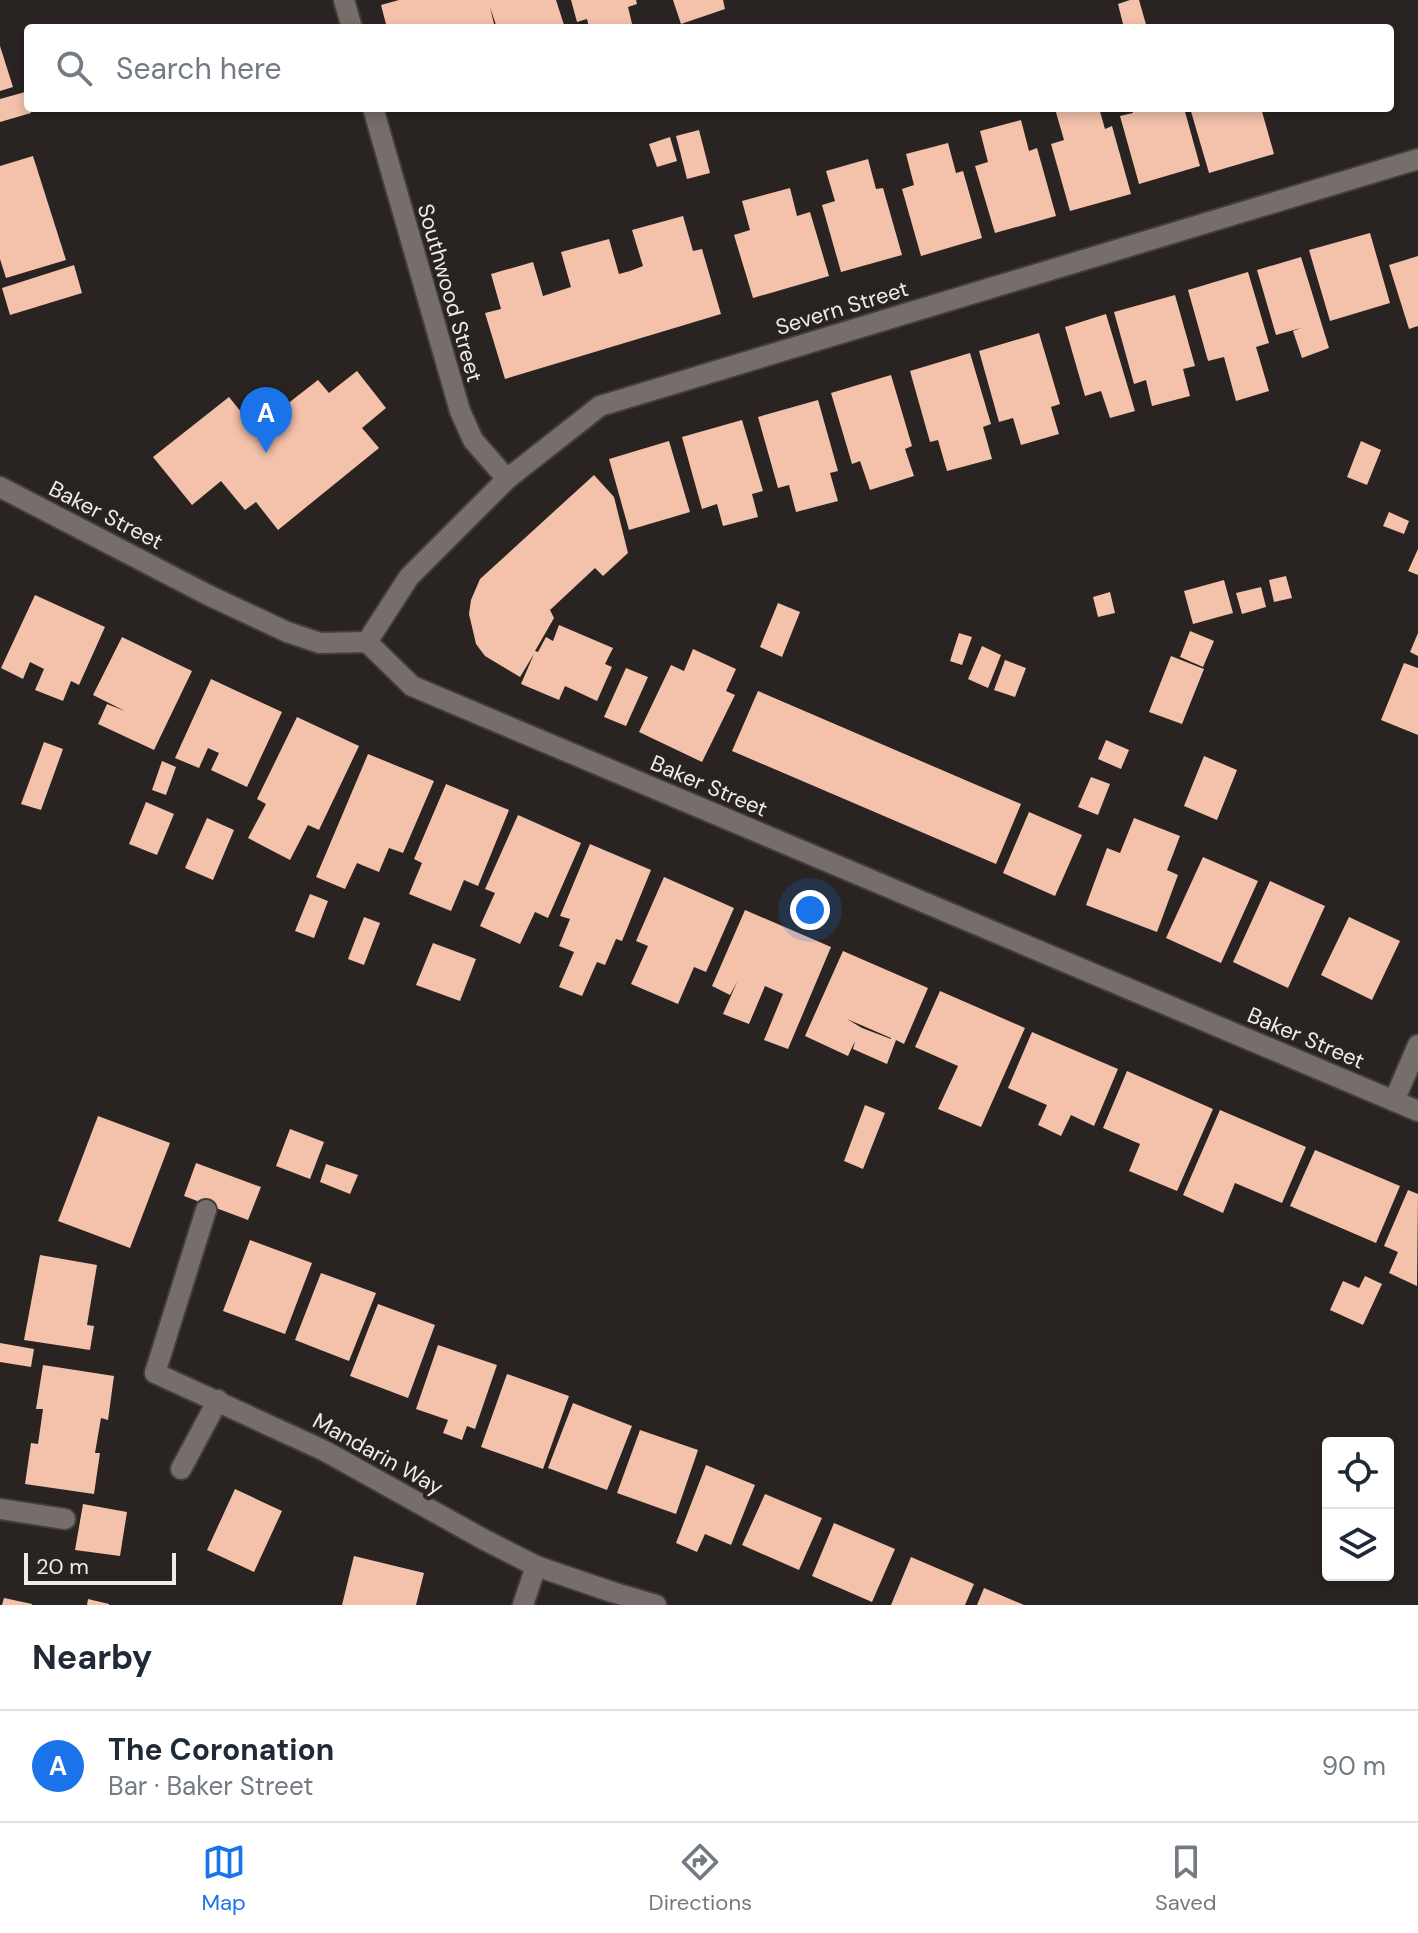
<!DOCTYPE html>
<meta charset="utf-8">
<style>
body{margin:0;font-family:"DM Sans",sans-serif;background:#f6f6f7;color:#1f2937}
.controls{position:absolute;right:24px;bottom:24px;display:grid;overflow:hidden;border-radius:8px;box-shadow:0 4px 12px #0003}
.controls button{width:72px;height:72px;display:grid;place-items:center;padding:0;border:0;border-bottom:2px solid #e0e1e3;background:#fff;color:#1f2937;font:40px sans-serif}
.scale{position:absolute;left:24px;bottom:20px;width:152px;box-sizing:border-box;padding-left:8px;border:4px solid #f0eceb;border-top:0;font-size:22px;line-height:28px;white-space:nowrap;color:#f0eceb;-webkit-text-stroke:6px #292421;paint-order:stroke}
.you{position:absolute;left:810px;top:910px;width:28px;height:28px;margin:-20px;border:6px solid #fff;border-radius:50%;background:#1a73e8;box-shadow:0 0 0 12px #1a73e833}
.badge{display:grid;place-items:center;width:52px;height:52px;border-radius:50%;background:#1a73e8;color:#fff;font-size:26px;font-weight:700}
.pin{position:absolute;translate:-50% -66px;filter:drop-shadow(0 2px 4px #0008)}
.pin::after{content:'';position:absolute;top:42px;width:28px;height:24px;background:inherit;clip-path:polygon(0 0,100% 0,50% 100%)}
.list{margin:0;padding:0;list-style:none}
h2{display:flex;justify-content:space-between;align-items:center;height:104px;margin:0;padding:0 32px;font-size:34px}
h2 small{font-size:26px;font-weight:400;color:#747a83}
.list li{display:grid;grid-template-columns:52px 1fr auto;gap:24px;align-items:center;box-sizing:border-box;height:112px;padding:0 32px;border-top:2px solid #e0e1e3}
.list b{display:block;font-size:30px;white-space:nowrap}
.list p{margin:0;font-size:26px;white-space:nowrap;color:#747a83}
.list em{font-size:26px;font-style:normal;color:#747a83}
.icon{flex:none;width:44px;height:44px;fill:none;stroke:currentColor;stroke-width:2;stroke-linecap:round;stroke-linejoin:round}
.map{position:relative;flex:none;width:1418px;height:1605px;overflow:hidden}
.search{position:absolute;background:#fff;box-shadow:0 4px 12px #0003;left:24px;right:24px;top:24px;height:88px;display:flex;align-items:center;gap:20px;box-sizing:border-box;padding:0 28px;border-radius:8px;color:#747a83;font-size:30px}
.sheet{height:216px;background:#fff}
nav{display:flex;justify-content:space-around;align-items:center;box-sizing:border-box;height:112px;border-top:2px solid #e0e1e3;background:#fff;font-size:22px;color:#747a83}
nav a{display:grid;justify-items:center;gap:4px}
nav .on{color:#1a73e8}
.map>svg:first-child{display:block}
.building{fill:#f4c1ab;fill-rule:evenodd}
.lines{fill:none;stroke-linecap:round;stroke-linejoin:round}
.service-casing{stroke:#433e3c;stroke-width:24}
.minor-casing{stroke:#433e3c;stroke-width:24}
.service{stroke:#756e6b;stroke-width:20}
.minor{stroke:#756e6b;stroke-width:20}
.labels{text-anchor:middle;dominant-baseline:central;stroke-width:8;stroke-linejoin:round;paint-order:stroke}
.street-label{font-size:22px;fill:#f0eceb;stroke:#292421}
</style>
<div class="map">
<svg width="1418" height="1605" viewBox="0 0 1418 1605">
<rect width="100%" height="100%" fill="#292421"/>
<g class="building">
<path d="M399,0H556L565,28H497L490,7L495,28H387L381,5Z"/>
<path d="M571,0H636L637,4L628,7L633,28H589L587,19L577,22Z"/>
<path d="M673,0H723L725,9L681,24Z"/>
<path d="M1130,0H1139L1147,28H1124L1118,4Z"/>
<path d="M0,46L13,87L0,91Z"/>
<path d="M25,92L31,113L0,122V99Z"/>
<path d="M1059,108H1099L1105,129L1112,126L1131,194L1070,211L1051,144L1064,140L1055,109Z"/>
<path d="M1132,108H1184L1200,166L1139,184L1120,116L1133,113Z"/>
<path d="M1190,108H1261L1274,154L1209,173Z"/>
<path d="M1021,120L1029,151L1037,148L1056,216L995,233L975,166L988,162L980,131Z"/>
<path d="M699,130L710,173L687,179L676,136Z"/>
<path d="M670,137L677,161L657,167L649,144Z"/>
<path d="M948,143L956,173L963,171L982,238L921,256L902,189L914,185L906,154Z"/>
<path d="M33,156L66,260L6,278L0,259V166Z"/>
<path d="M868,159L876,189L883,188L902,255L841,272L822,205L835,201L826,171Z"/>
<path d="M790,188L797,216L810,212L829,276L753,298L734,235L750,230L742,201Z"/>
<path d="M683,216L693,251L702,249L721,314L505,379L485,313L501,309L491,274L533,262L543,296L571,287L561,252L609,239L619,274L630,271L643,266L632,230Z"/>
<path d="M1370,233L1390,303L1330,321L1309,250Z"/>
<path d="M1418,256V326L1409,329L1389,265Z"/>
<path d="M1301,257L1329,348L1302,358L1293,331L1301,328L1276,335L1257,270Z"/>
<path d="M74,265L82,293L10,315L2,288Z"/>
<path d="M1248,272L1269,343L1256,347L1269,391L1236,401L1224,357L1208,361L1188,290Z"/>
<path d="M1175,295L1195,366L1183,369L1190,396L1152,406L1146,380L1134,384L1114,312Z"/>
<path d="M1106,314L1135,411L1110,418L1101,391L1085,396L1065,327Z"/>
<path d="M1039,333L1060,404L1051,407L1059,434L1021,445L1013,418L999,422L979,351Z"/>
<path d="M970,353L991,424L983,427L992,459L947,471L938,440L930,442L910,371Z"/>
<path d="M357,371L386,408L362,428L379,448L278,530L256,502L245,510L221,481L192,505L153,457L229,397L255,429L318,380L329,393Z"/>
<path d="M891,375L912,446L905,449L914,476L870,490L860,461L852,464L831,393Z"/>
<path d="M818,400L838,471L830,473L838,501L796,512L789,485L778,488L758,417Z"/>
<path d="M742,420L763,491L752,494L758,517L723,526L717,504L702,509L682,437Z"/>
<path d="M669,441L690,512L629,530L609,459Z"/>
<path d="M1361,441L1381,450L1367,485L1347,477Z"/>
<path d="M594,475L614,497L628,553L603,576L595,568L550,610L554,618L535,651L538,652L546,637L553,641L559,625L613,648L605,664L612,667L597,701L565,686L559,700L521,684L534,654L520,677L485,656L476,644L469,614L471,600L480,579Z"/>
<path d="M1389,512L1409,521L1404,534L1383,526Z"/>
<path d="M1418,549V575L1408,571Z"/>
<path d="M1286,576L1292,598L1274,602L1269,580Z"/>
<path d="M1224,580L1233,613L1193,624L1184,591Z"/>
<path d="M1261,587L1266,607L1242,614L1236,593Z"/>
<path d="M1110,592L1115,613L1098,617L1093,597Z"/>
<path d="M35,595L105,627L79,685L71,681L63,701L35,690L44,669L30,662L23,679L1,668Z"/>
<path d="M778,603L800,612L782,657L760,647Z"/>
<path d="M1190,631L1214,641L1203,667L1180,657Z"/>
<path d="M959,633L972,637L962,665L950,661Z"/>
<path d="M1418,633V656L1410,652Z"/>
<path d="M122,637L192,671L154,750L98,724L107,704L125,711L93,695Z"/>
<path d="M982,646L1001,655L988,688L968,679Z"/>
<path d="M693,649L736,669L726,691L735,695L702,762L639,732L671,665L684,671Z"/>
<path d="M1171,656L1204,669L1182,724L1149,712Z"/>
<path d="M1005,660L1026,668L1015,697L994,690Z"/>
<path d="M1404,663L1418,668V735L1381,720Z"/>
<path d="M626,668L648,677L626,726L604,717Z"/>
<path d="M211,679L282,712L247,787L211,770L219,753L208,748L199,768L175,758Z"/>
<path d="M758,691L1021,804L996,864L732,751Z"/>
<path d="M297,717L359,746L319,830L308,825L290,860L248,838L266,804L257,799Z"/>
<path d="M1106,740L1129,750L1121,769L1098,759Z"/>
<path d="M44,742L63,749L41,810L21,804Z"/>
<path d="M368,754L434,781L403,853L389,848L379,872L357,863L345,889L316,877Z"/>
<path d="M1204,756L1237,770L1217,820L1184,806Z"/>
<path d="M162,761L176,767L166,795L152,790Z"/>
<path d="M1091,777L1110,784L1098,815L1078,807Z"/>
<path d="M446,784L509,810L478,886L464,880L451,911L409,894L422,863L414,859Z"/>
<path d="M146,802L174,814L157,855L129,844Z"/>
<path d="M1029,812L1082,835L1055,896L1003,873Z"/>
<path d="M518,815L581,843L548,918L535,912L520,944L480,926L495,893L485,889Z"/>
<path d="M207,818L234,830L213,880L185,868Z"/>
<path d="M1134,818L1180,836L1167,870L1178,875L1157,932L1086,905L1107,848L1120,853Z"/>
<path d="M590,844L651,870L622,941L616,939L605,965L597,962L582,996L559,987L574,952L559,946L570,919L560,916Z"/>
<path d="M1203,857L1258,881L1221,963L1166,938Z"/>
<path d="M664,877L734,908L706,972L694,967L678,1004L631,984L648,946L636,941Z"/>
<path d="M1270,881L1325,906L1288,988L1233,962Z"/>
<path d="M310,894L328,901L314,938L295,931Z"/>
<path d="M745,910L831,947L788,1049L764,1040L783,994L765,986L749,1024L723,1014L737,982L730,995L712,986Z"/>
<path d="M364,917L380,923L364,965L348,959Z"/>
<path d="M1349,917L1400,941L1372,1000L1321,975Z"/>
<path d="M433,943L476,959L460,1001L416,985Z"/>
<path d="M843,951L928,988L904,1044L896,1040L887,1064L853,1049L855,1041L848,1056L805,1036ZM847,1019L891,1038V1039L862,1028Z"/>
<path d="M940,991L1025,1028L981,1127L938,1109L958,1066L915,1047Z"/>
<path d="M1032,1032L1118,1069L1094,1126L1071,1115L1061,1136L1038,1125L1047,1105L1008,1088Z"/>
<path d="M1127,1071L1213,1109L1177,1191L1129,1171L1140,1144L1103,1128Z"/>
<path d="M865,1105L885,1113L863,1169L844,1161Z"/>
<path d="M1220,1110L1306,1147L1282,1203L1235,1183L1223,1213L1183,1195Z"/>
<path d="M98,1116L170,1143L130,1248L58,1221Z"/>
<path d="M290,1129L324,1142L310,1179L276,1166Z"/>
<path d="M1315,1150L1400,1186L1376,1243L1290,1206Z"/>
<path d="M196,1163L261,1187L248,1220L184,1196Z"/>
<path d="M326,1164L358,1175L350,1194L320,1182Z"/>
<path d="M1408,1190L1418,1194L1417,1286L1389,1273L1398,1252L1384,1246Z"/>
<path d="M250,1240L312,1263L285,1334L223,1311Z"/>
<path d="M40,1255L97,1265L87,1325L94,1326L90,1350L24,1340Z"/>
<path d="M321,1273L376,1293L349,1361L295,1340Z"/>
<path d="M1365,1276L1382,1284L1363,1325L1330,1310L1343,1281L1359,1288Z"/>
<path d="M378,1304L435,1325L408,1398L350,1376Z"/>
<path d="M0,1343L34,1349L31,1367L0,1362Z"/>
<path d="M438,1345L497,1365L475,1429L467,1426L462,1440L443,1433L448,1420L416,1409Z"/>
<path d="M43,1365L114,1376L108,1420L101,1418L95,1453H100L94,1494L25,1484L31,1443L38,1444L43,1409H36Z"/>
<path d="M507,1374L569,1396L543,1469L481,1447Z"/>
<path d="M573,1403L632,1426L607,1490L548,1468Z"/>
<path d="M640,1430L698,1450L676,1514L617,1493Z"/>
<path d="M706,1465L755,1485L731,1545L705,1534L697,1552L676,1543Z"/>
<path d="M235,1489L282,1511L254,1572L207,1550Z"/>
<path d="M765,1494L822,1518L799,1570L742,1545Z"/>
<path d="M83,1504L127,1512L120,1556L75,1550Z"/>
<path d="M834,1523L895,1549L872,1602L812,1576Z"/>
<path d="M354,1556L424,1573L416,1605H342Z"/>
<path d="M911,1557L974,1584L965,1605H891Z"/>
<path d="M984,1588L1024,1605H977Z"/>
<path d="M4,1598L32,1604V1605H2Z"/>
<path d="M88,1599L109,1604V1605H87Z"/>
</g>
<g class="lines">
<g class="service-casing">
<g id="service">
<path d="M155,1373L206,1210"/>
<path d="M612,1592L656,1605"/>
</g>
</g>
<g class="minor-casing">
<g id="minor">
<path d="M344,0L352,28"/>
<path d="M373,108L460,411L473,440L507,479"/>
<path d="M0,487L208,595L287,632L320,643L367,642L412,686L1418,1111"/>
<path d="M367,642L409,577L507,479L600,406L1418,159"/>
<path d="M1394,1101L1418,1045"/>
<path d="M155,1373L325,1451L483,1539L536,1566L523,1605"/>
<path d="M181,1469L218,1400"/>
<path d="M0,1509L65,1519"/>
<path d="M536,1566L612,1592"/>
</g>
</g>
<use href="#service" class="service"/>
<use href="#minor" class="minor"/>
</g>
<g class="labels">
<g class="street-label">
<text transform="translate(450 293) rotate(74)">Southwood Street</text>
<text transform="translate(842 308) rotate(-17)">Severn Street</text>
<text transform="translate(106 515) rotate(27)">Baker Street</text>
<text transform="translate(709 786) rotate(23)">Baker Street</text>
<text transform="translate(1306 1038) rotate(23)">Baker Street</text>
<text transform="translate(378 1454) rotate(29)">Mandarin Way</text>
</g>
</g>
</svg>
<div class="controls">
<button><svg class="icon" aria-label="locate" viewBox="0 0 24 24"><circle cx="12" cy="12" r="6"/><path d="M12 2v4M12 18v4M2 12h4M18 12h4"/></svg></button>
<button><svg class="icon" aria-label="layers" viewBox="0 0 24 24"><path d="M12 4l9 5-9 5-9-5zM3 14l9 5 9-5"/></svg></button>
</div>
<div class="scale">20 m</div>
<div class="you"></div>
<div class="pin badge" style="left:266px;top:453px">A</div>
<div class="search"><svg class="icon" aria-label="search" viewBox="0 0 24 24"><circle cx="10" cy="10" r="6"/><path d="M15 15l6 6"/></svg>Search here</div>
</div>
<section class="sheet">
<h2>Nearby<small></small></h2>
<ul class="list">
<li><span class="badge">A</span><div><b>The Coronation</b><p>Bar · Baker Street</p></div><em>90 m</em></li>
</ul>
</section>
<nav>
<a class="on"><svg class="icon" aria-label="map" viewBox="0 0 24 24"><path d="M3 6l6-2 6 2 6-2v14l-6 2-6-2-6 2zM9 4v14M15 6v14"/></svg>Map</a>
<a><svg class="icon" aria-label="directions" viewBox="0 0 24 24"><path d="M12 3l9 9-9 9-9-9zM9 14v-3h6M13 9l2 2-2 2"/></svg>Directions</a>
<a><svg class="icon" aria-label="saved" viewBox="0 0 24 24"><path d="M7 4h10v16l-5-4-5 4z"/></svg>Saved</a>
</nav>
